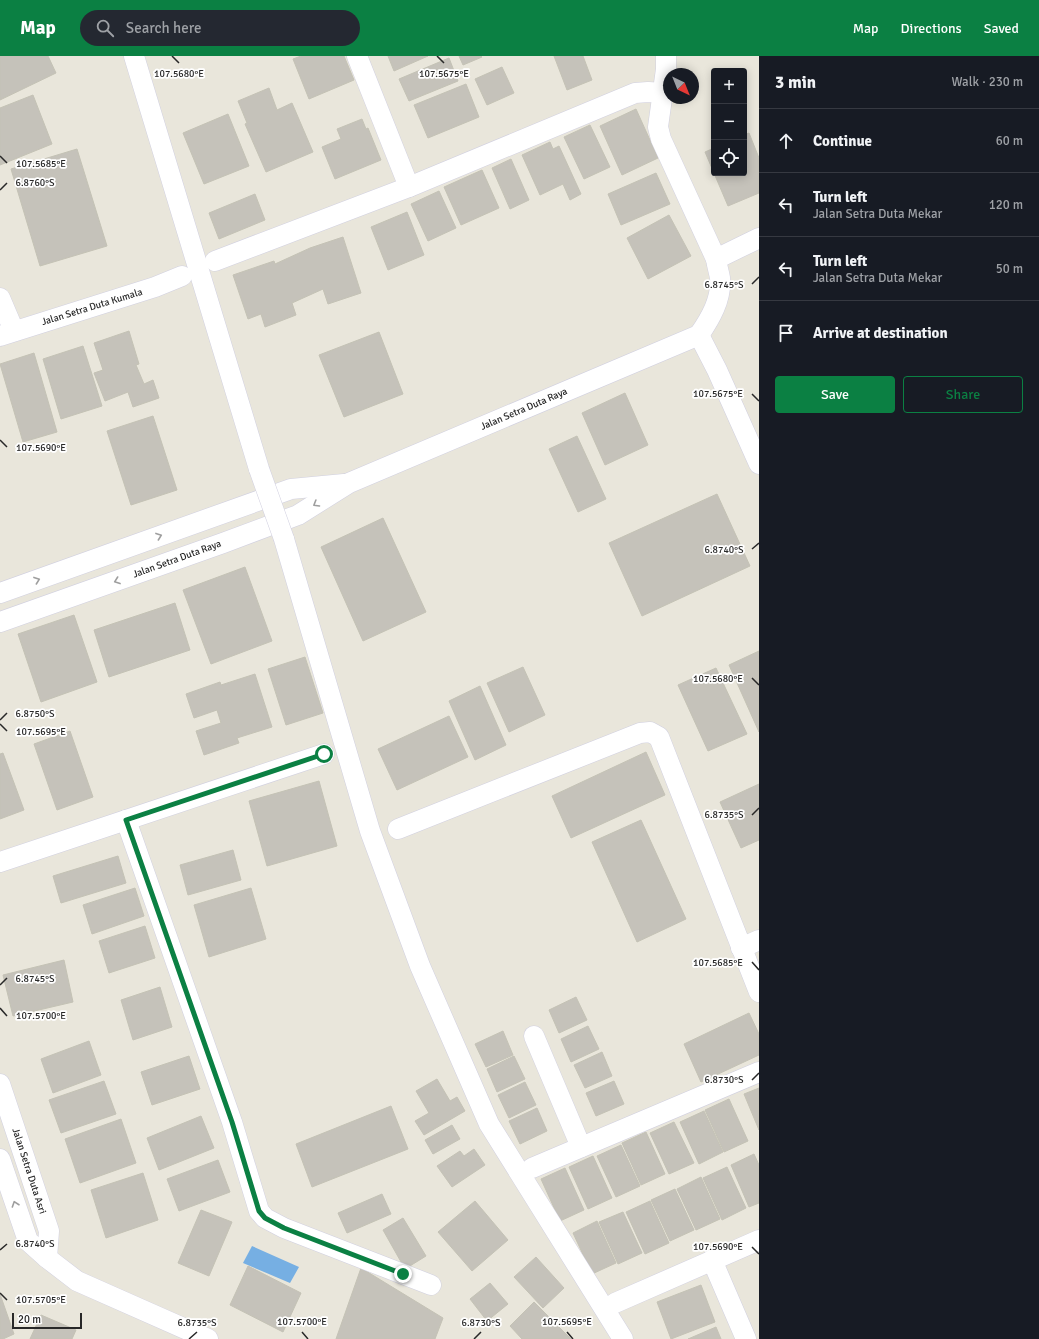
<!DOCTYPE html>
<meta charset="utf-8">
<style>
body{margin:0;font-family:Signika,sans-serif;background:#242831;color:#f1f3f6}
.controls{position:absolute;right:12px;top:12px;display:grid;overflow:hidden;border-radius:4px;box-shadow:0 2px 10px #0003}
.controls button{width:36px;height:36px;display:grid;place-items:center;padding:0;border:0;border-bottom:1px solid #363941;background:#171b24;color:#f1f3f6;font:20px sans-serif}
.compass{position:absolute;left:663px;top:12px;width:36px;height:36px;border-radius:50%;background:#171b24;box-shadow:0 2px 10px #0003;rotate:137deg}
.scale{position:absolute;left:12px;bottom:10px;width:70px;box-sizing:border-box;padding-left:4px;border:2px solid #282828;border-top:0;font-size:11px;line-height:14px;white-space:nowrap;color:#282828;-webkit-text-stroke:3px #fff;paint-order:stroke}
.stop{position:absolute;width:12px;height:12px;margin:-9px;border:3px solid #0b8043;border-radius:50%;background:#fff}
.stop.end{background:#0b8043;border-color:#fff;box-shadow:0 1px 4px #0008}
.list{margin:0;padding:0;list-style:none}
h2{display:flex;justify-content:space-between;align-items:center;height:52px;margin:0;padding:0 16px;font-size:17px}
h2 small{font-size:13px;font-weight:400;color:#9ea1a6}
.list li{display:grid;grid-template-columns:26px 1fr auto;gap:12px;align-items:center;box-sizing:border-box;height:64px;padding:0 16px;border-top:1px solid #363941}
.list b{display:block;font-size:15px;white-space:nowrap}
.list p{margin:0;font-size:13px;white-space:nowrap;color:#9ea1a6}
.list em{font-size:13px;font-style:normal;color:#9ea1a6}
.actions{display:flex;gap:8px;padding:12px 16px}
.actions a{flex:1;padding:9px 0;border:1px solid #0b8043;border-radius:4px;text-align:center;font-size:14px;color:#0b8043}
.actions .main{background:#0b8043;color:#fff}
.icon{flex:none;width:22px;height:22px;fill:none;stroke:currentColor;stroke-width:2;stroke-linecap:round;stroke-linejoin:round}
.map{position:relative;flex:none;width:759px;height:1283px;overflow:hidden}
header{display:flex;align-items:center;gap:24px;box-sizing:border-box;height:56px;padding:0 20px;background:#0b8043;color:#fff}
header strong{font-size:19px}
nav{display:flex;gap:22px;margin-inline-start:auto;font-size:14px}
.search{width:280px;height:36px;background:#242831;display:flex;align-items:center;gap:10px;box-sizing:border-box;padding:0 14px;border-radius:22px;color:#9ea1a6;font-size:15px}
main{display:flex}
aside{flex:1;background:#171b24}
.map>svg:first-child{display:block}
.water{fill:#76afe3}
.building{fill:#c5c2ba;stroke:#c4c2b5}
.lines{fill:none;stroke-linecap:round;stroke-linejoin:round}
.minor-casing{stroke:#d1d0e0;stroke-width:21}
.minor{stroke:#fff;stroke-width:20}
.minor-bridge-casing{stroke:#d1d0e0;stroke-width:21;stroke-linecap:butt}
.minor-bridge{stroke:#fff;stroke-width:20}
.oneway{stroke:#9e9e9e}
.route{stroke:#0b8043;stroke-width:5}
.ticks{fill:none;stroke:#282828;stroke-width:1.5}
.labels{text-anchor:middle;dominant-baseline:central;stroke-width:3.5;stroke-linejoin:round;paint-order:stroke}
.street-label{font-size:10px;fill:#282828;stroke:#fff}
.ticks-label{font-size:10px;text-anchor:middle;fill:#282828;stroke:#fff;stroke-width:3.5;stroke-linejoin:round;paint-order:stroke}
</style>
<header>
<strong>Map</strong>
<div class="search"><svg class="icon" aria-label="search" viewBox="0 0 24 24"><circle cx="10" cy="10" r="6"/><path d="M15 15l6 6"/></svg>Search here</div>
<nav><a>Map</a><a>Directions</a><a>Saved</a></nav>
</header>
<main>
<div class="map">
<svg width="759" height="1283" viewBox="0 0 759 1283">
<rect width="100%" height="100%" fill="#e9e6db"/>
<path class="water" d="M252,1190L299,1211L290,1227L243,1207Z"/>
<g class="building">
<path d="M0,0H48L56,17L0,44Z"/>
<path d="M301,0H344L354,24L309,43L293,3Z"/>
<path d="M388,0H428L394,15Z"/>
<path d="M459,0H481L482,1L463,9Z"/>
<path d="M554,0H583L592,24L567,34Z"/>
<path d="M449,2L458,25L409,45L399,23Z"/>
<path d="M502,11L514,37L487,49L475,23Z"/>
<path d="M466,28L479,61L428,82L414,49Z"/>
<path d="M269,32L277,54L292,47L313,96L266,116L245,68L247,67L238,45Z"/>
<path d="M33,39L52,88L0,109V52Z"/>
<path d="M636,53L658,102L622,119L600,70Z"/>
<path d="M228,58L249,110L204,128L183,77Z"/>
<path d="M362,63L366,73L368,72L381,104L335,123L322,91L341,83L337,73Z"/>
<path d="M590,69L610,111L584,123L564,81Z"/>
<path d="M749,77L759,102V137L728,150L705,96L714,92V117H744V79Z"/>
<path d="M550,86L553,93L559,90L581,138L570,144L563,128L540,139L522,99Z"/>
<path d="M77,93L107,190L40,210L11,113Z"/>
<path d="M511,103L529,144L510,153L492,112Z"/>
<path d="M482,114L499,152L461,169L444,131Z"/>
<path d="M656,117L670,148L621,169L608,138Z"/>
<path d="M439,135L456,172L428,185L411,148Z"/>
<path d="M255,138L265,164L219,183L209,157Z"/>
<path d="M407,156L424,199L388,214L371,171Z"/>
<path d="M669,159L691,200L648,223L627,182Z"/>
<path d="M343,181L361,237L328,248L323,233L292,247L296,259L265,271L261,258L248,263L233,219L274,205L275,208L310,192Z"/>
<path d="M129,275L139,308L136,309L144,328L153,324L159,342L133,351L128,336L105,345L94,317L103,314L94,287Z"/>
<path d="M379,276L403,338L344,361L319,299Z"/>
<path d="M83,290L102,350L61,363L43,303Z"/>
<path d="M34,297L57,376L23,386L0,308Z"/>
<path d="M625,337L648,389L605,409L582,357Z"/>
<path d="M153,360L177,434L131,449L107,375Z"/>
<path d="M577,380L606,443L578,456L549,393Z"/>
<path d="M717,438L750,510L642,560L609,487Z"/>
<path d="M383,462L426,556L363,585L321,491Z"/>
<path d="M245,511L272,585L211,608L183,534Z"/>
<path d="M175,547L190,594L109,621L94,574Z"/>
<path d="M74,559L97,626L41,646L18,578Z"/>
<path d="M759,595V676L729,609Z"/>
<path d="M305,601L323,657L286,669L268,613Z"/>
<path d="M523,611L545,659L509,676L487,627Z"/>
<path d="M716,612L747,678L708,695L678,629Z"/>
<path d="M255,618L272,671L237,682L239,687L204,699L196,675L221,667L217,654L194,662L186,638L220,626L221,629Z"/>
<path d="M480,630L506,689L475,704L449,645Z"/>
<path d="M449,660L468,701L397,734L378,693Z"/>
<path d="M70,675L93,741L57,754L34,688Z"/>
<path d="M646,696L665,739L571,782L552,740Z"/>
<path d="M3,697L24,754L0,763V698Z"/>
<path d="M319,725L337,790L267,810L249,745Z"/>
<path d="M759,728V784L741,792L720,746Z"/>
<path d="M641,764L686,863L637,886L592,786Z"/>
<path d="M233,794L241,824L188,839L180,809Z"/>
<path d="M118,800L126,827L61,847L53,820Z"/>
<path d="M135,832L144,860L92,878L83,849Z"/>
<path d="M251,832L266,883L209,901L194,849Z"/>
<path d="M145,870L155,902L109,917L99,885Z"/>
<path d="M64,904L73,946L13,960L3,919Z"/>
<path d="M160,931L172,971L133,984L121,944Z"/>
<path d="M576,941L587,964L559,977L549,954Z"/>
<path d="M749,957L759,978V999L701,1026L684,988Z"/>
<path d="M588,970L599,993L571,1006L561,983Z"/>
<path d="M503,975L513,999L486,1011L475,988Z"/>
<path d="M89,985L101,1019L53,1037L41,1003Z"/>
<path d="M602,996L612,1020L585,1032L574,1009Z"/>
<path d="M189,1000L200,1033L152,1049L141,1016Z"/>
<path d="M514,1000L525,1023L497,1036L487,1013Z"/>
<path d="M437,1023L450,1045L457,1041L465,1055L424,1079L415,1065L429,1057L416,1035Z"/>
<path d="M104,1025L116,1058L61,1077L49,1044Z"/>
<path d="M614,1025L624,1048L596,1060L586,1037Z"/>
<path d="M525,1026L536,1049L509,1062L498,1039Z"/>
<path d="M759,1032V1074L744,1038Z"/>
<path d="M729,1043L748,1085L724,1096L705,1054Z"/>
<path d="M391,1050L408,1093L312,1131L296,1088Z"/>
<path d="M537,1052L547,1075L520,1088L509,1065Z"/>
<path d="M704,1055L723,1096L699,1108L680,1066Z"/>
<path d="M201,1060L214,1092L159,1114L147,1082Z"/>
<path d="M121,1063L136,1107L80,1127L65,1083Z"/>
<path d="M674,1066L694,1107L669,1118L650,1077Z"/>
<path d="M452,1069L460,1083L433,1098L425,1084Z"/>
<path d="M646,1076L665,1118L641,1129L622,1087Z"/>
<path d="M621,1089L640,1130L616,1141L597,1100Z"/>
<path d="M474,1093L485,1109L452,1131L437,1110L460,1095L464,1100Z"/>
<path d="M754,1098L759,1109V1147L749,1151L731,1109Z"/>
<path d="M593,1100L612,1142L588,1153L569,1111Z"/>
<path d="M218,1104L230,1136L179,1155L167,1123Z"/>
<path d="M727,1111L746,1152L722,1164L703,1122Z"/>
<path d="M565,1112L584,1154L560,1165L541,1123Z"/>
<path d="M143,1117L158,1164L106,1182L91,1134Z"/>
<path d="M701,1121L720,1163L696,1174L677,1133Z"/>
<path d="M675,1133L694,1174L670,1185L651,1144Z"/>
<path d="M382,1138L391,1158L347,1177L338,1157Z"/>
<path d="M475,1145L508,1184L472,1215L438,1176Z"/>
<path d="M650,1145L669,1187L645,1198L626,1156Z"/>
<path d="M201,1154L232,1166L209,1220L178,1207Z"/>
<path d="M623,1156L642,1197L618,1208L599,1166Z"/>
<path d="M403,1162L426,1200L405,1213L383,1174Z"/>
<path d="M597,1165L616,1207L592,1218L573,1177Z"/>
<path d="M536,1201L564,1232L543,1252L514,1221Z"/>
<path d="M248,1210L301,1237L283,1276L230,1249Z"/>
<path d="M361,1212L443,1262L435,1283H336Z"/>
<path d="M490,1227L508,1248L487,1265L470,1243Z"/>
<path d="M701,1229L715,1266L671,1283L657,1246Z"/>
<path d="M0,1238L14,1278L3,1283H0Z"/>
<path d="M534,1246L571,1283H522L510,1270Z"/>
<path d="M41,1259L76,1274L72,1283H30Z"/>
<path d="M716,1271L721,1283H688Z"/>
</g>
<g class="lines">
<g class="minor-casing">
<g id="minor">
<path d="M134,0L259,413"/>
<path d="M357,0L409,131"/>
<path d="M666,0V13L658,71L661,83L716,203C717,210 719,216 720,222C722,243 710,263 699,279"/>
<path d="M716,203L759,182"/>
<path d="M215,205L409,131L635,37L648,36L664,37"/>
<path d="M0,242L14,275"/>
<path d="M699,279L717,314L759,408"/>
<path d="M0,280L155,231L182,220"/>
<path d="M284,483L370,775L420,910L489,1068L623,1283"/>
<path d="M0,537L291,433L344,428"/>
<path d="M0,566L223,487L298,459L349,427L699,279"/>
<path d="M126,764L232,1066L259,1155L265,1162L284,1172L431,1229"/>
<path d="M398,773L640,677L650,676L659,681L759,936"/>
<path d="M0,806L324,698"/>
<path d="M741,892L759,884"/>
<path d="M534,980L581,1091"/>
<path d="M0,1028L49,1175L47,1202"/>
<path d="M0,1103L28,1185L47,1202L77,1225L208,1283"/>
<path d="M532,1112L759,1016"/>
<path d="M712,1204L746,1283"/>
<path d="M615,1247L759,1184"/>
</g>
</g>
<use href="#minor" class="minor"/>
<g class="minor-bridge-casing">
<path id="minor-bridge" d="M259,413L284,483"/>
</g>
<use href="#minor-bridge" class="minor-bridge"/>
</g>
<defs><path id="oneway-chevron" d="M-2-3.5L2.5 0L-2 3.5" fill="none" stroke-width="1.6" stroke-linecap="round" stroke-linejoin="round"/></defs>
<g class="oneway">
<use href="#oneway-chevron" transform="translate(316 448) rotate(149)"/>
<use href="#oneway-chevron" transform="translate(159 480) rotate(-20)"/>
<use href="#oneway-chevron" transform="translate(37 524) rotate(-20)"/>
<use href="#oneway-chevron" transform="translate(117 525) rotate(160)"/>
<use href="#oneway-chevron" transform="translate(15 1148) rotate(-109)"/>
</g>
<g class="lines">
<path class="route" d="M324,698L126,764L232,1066L259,1155L265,1162L284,1172L403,1218"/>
</g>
<path class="ticks" d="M172,0L179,7M437,0L444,7M0,100L7,107M0,134L7,127M752,228L759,221M752,338L759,345M0,384L7,391M752,493L759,487M752,622L759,629M0,664L7,657M0,668L7,675M752,759L759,752M752,906L759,914M0,929L7,922M0,952L7,960M752,1024L759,1017M752,1191L759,1198M0,1194L7,1188M0,1237L7,1244M302,1276L308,1283M567,1276L573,1283M189,1283L197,1276M474,1283L481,1276"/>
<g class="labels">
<g class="street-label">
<text transform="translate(92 251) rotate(-17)">Jalan Setra Duta Kumala</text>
<text transform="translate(524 353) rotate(-23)">Jalan Setra Duta Raya</text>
<text transform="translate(177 503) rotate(-20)">Jalan Setra Duta Raya</text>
<text transform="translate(29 1115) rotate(72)">Jalan Setra Duta Asri</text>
</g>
</g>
<g class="ticks-label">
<text x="179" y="21">107.5680°E</text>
<text x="444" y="21">107.5675°E</text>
<text x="41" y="111">107.5685°E</text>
<text x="35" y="130">6.8760°S</text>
<text x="724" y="232">6.8745°S</text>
<text x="718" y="341">107.5675°E</text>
<text x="41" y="395">107.5690°E</text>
<text x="724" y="497">6.8740°S</text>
<text x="718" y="626">107.5680°E</text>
<text x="35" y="661">6.8750°S</text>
<text x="41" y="679">107.5695°E</text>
<text x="724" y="762">6.8735°S</text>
<text x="718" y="910">107.5685°E</text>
<text x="35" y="926">6.8745°S</text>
<text x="41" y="963">107.5700°E</text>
<text x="724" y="1027">6.8730°S</text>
<text x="35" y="1191">6.8740°S</text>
<text x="718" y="1194">107.5690°E</text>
<text x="41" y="1247">107.5705°E</text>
<text x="302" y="1269">107.5700°E</text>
<text x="567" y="1269">107.5695°E</text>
<text x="197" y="1270">6.8735°S</text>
<text x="481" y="1270">6.8730°S</text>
</g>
</svg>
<div class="controls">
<button>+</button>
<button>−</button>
<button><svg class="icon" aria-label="locate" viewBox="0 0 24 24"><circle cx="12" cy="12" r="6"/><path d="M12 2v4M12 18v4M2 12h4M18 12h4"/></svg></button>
</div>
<svg class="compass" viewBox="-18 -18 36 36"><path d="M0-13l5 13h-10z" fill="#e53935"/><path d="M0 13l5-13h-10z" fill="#9ea1a6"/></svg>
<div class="scale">20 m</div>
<div class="stop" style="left:324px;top:698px"></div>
<div class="stop end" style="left:403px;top:1218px"></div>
</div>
<aside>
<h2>3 min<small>Walk · 230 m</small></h2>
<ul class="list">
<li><svg class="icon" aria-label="ahead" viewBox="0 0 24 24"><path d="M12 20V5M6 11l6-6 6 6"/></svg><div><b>Continue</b></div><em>60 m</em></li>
<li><svg class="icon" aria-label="left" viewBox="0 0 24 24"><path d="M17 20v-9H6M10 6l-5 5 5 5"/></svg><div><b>Turn left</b><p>Jalan Setra Duta Mekar</p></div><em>120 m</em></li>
<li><svg class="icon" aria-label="left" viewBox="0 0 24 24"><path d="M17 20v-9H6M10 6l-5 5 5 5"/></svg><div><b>Turn left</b><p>Jalan Setra Duta Mekar</p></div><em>50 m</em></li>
<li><svg class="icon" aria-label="arrive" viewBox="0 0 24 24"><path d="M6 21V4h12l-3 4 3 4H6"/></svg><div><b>Arrive at destination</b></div></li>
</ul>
<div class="actions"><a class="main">Save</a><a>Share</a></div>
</aside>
</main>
